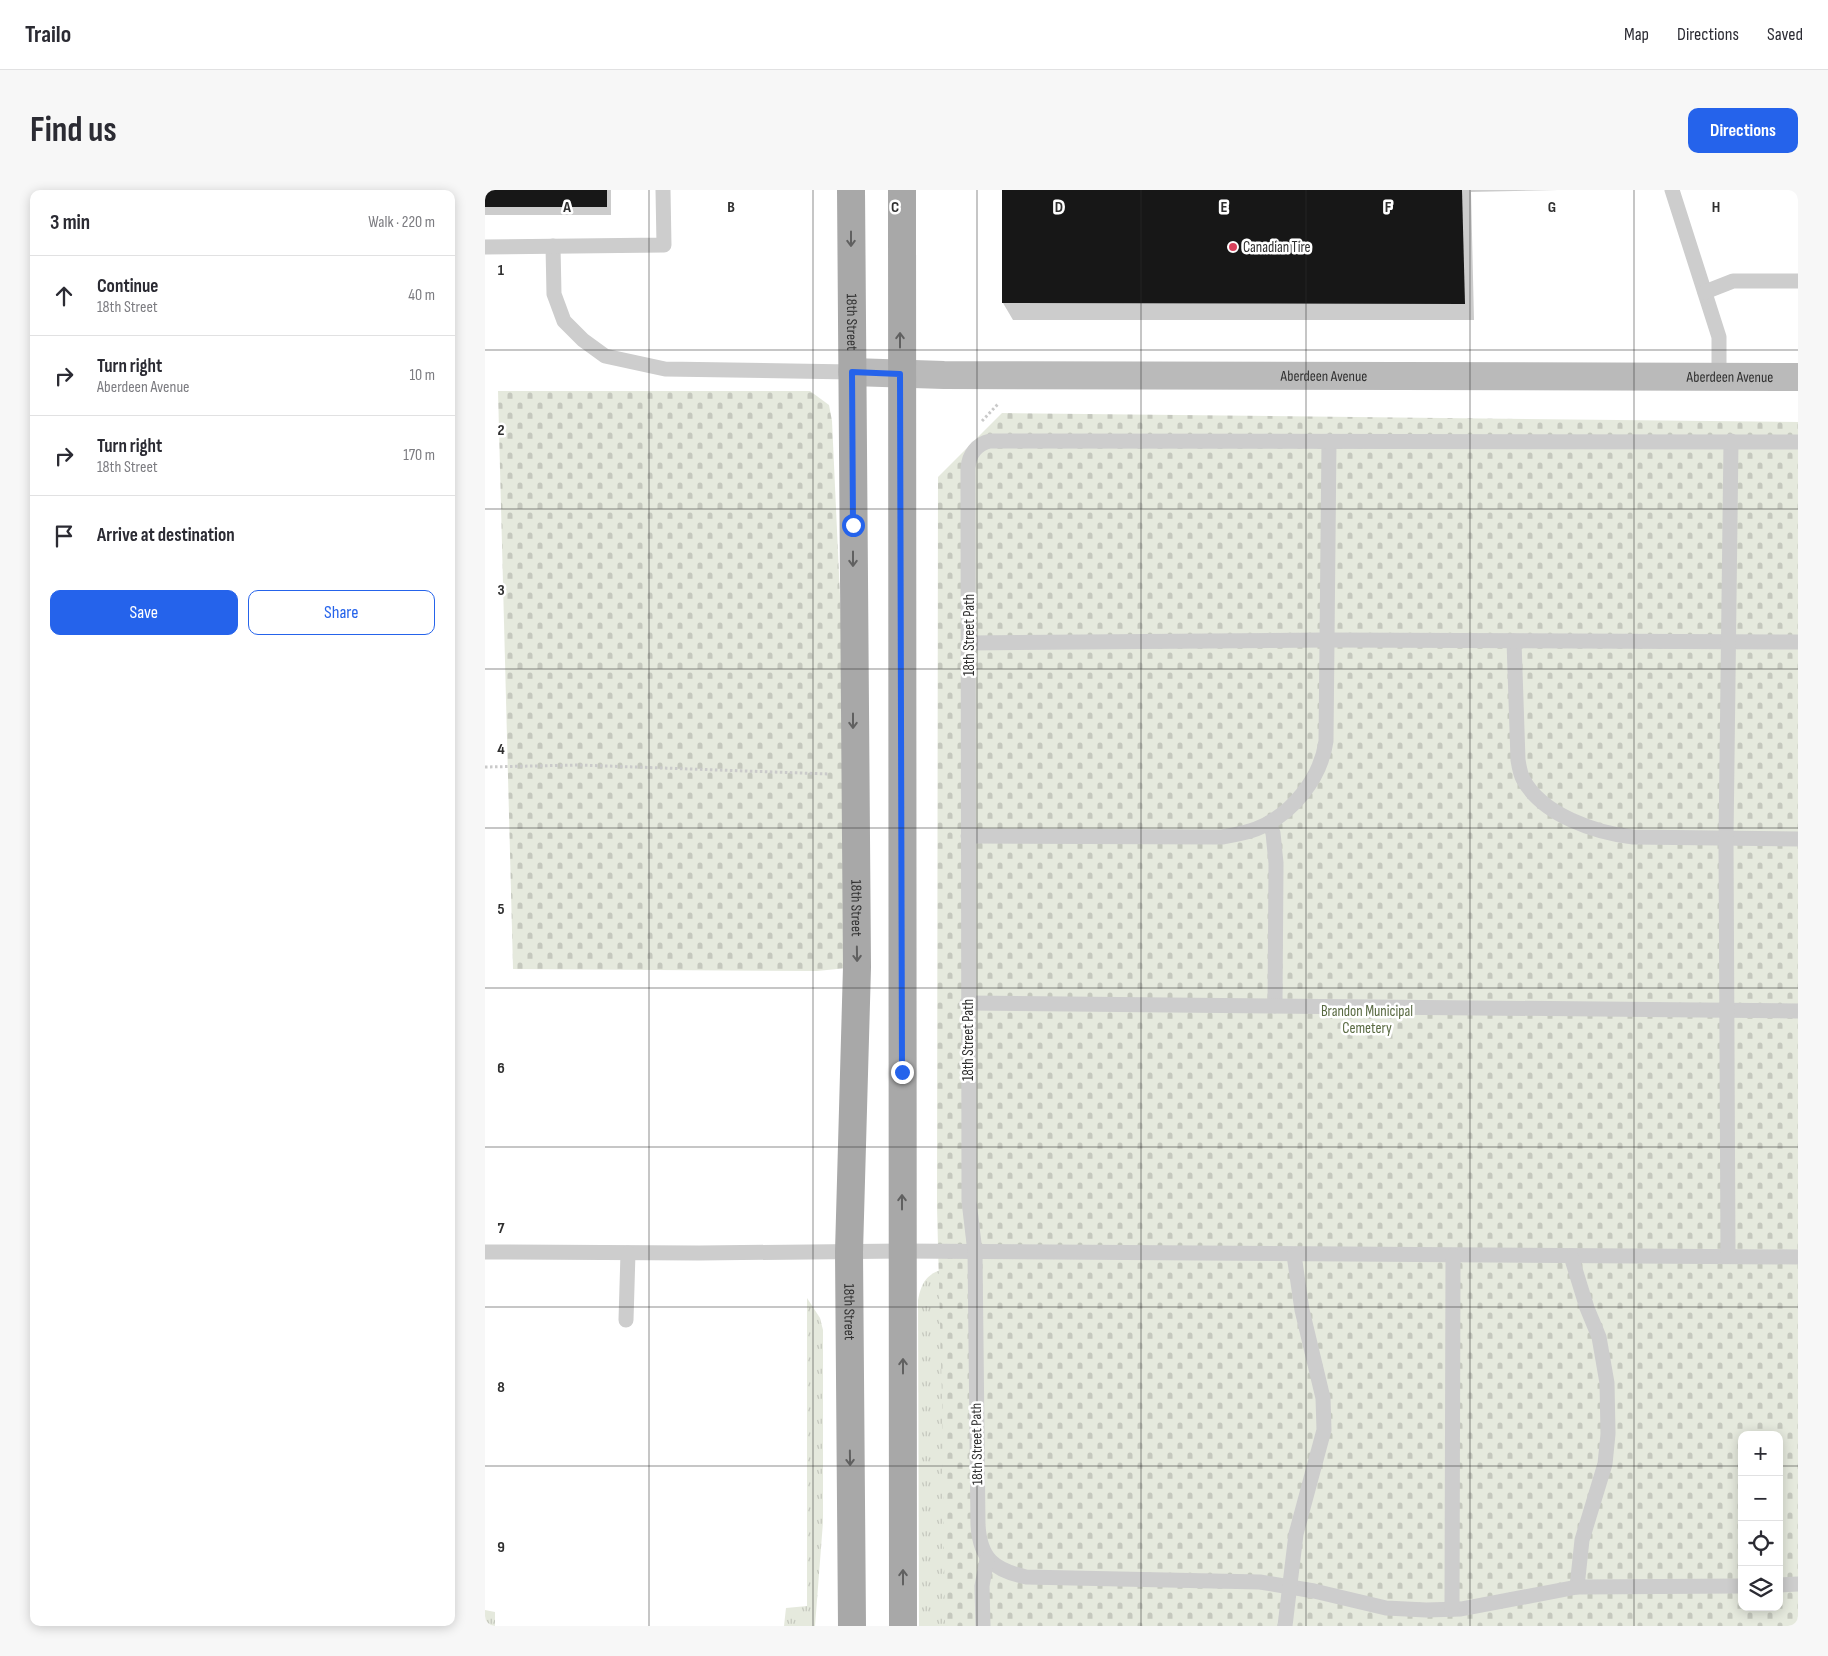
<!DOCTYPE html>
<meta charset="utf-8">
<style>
body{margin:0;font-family:"Sofia Sans Condensed",sans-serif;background:#f7f7f7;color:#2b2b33}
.controls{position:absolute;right:15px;bottom:15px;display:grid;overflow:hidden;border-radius:10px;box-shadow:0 2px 12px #0003}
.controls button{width:45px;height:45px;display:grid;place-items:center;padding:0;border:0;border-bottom:1px solid #e1e1e2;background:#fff;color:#2b2b33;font:25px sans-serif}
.stop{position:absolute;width:15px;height:15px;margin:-11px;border:4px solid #2563eb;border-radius:50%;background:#fff}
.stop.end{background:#2563eb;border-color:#fff;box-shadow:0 1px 5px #0008}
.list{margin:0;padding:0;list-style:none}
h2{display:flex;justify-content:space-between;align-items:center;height:65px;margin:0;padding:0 20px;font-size:21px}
h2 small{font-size:16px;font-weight:400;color:#7c7c81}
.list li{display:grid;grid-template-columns:32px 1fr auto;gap:15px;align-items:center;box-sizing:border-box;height:80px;padding:0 20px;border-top:1px solid #e1e1e2}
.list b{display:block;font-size:19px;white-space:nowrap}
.list p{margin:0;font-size:16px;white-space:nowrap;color:#7c7c81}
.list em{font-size:16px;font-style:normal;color:#7c7c81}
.actions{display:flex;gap:10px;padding:15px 20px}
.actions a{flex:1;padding:11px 0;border:1px solid #2563eb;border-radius:10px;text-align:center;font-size:18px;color:#2563eb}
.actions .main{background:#2563eb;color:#fff}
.icon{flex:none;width:28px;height:28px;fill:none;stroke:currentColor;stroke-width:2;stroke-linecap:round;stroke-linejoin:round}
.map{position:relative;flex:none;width:1313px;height:1436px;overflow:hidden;border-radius:10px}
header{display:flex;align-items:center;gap:30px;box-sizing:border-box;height:70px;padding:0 25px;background:#fff;border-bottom:1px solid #e1e1e2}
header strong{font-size:24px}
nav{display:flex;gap:28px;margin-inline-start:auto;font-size:18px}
.intro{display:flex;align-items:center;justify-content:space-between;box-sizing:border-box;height:120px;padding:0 30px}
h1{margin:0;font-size:35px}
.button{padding:12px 22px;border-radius:10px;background:#2563eb;color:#fff;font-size:18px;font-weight:700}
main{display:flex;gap:30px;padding:0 30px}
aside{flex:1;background:#fff;border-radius:10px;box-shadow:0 2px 12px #0003}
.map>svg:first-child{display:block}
.grass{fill:url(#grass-tufts)}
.cemetery{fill:url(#cemetery-stones);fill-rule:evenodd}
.shadow{fill:#0003}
.building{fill:#171717}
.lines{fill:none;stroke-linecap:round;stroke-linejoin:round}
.path{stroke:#cacaca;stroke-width:3;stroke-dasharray:2.5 2.5;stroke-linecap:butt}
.lane{stroke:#cdcdcd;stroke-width:15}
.secondary{stroke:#bababa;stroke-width:28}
.primary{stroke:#a8a8a8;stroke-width:28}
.oneway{stroke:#606060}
.route{stroke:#2563eb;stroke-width:6}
.grid{fill:none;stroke:#303030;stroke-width:1;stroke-opacity:0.55}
.poi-dot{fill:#d9415c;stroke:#fff;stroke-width:2}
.labels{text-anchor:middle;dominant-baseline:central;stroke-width:5;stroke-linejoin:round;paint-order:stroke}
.poi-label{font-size:15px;fill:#303030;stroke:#fff;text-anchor:start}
.street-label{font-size:15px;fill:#303030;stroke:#fff}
.park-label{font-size:15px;fill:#586941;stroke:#fff}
.grid-label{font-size:16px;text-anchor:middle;font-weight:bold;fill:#303030;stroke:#fff;stroke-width:5;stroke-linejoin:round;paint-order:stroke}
</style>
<header>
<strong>Trailo</strong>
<nav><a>Map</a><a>Directions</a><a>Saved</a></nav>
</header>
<div class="intro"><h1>Find us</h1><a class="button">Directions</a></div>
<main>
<aside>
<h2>3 min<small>Walk · 220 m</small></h2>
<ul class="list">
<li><svg class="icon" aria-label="ahead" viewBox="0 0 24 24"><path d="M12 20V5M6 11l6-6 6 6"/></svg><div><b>Continue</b><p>18th Street</p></div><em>40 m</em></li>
<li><svg class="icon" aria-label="right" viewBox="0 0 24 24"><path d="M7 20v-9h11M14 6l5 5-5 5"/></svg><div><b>Turn right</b><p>Aberdeen Avenue</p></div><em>10 m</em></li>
<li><svg class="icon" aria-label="right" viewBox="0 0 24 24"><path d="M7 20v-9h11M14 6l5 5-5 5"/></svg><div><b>Turn right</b><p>18th Street</p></div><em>170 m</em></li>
<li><svg class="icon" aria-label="arrive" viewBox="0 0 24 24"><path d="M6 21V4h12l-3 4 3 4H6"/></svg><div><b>Arrive at destination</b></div></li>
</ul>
<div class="actions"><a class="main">Save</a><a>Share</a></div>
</aside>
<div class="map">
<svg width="1313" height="1436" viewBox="0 0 1313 1436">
<defs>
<pattern id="grass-tufts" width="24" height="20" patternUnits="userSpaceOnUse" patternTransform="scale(1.25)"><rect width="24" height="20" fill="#e5e9dd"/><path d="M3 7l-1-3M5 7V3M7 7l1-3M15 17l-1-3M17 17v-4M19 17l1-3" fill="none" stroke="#c5c8be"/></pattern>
<pattern id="cemetery-stones" width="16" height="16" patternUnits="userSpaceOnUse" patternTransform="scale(1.25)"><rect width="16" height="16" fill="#e5e9dd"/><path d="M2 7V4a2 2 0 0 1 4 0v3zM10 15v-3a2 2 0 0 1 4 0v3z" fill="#c5c8be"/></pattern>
</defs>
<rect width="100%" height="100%" fill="#fff"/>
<g class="grass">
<path d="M456,1080L490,1436H434L433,1110C436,1095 440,1085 456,1080Z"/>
<path d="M322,1108L335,1128L338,1140V1332L330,1436H299L301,1418L322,1416Z"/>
<path d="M0,1420L10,1422V1436H0Z"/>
</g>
<g class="cemetery">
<path d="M13,201H325L344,215L347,231L372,777L332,781L28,779Z"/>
<path d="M517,223L1313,232V1436H460L457,1208L452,1017L453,287ZM1257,1245H1294V1417H1257Z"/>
</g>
<g class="shadow">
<rect x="0" y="0" width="126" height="25"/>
<path d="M518,0H1073L986,2L989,130H528L518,113Z"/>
</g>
<g class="building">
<rect x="0" y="0" width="122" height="17"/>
<path d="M517,0H977L980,114L517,113Z"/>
</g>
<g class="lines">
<g class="path">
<path d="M497,231L513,214"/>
<path d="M0,577L94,575L344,584"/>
</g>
<g class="lane">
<path d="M1187,0L1234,147V187"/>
<path d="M68,56L69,104L79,131L98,150L120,166L180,179L367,182"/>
<path d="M0,57L179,55L178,0"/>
<path d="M1220,102L1248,91H1313"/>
<path d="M1029,451L1033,570C1034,576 1035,583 1038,589C1057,625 1111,643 1148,647L1313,649"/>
<path d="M484,453L842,450L1313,452"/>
<path d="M784,633L788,643L791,673L790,816"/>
<path d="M483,646L737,647C749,645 761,643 771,639C807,625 836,588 841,551L844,251"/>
<path d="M482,813L1313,821"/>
<path d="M0,1062L214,1063L417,1061L1313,1067"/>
<path d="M1086,1066L1102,1118L1114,1147L1122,1193L1123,1244L1120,1274L1097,1350L1092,1397"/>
<path d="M1243,1066L1241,649L1246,251"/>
<path d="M141,1130L143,1063"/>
<path d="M1294,1395L1313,1394"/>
<path d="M1257,1396L1092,1397L976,1419L941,1420L901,1418L829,1401L775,1392L541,1387C509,1380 495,1369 493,1335L490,1062L484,1011L483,278C484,264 492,254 505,251L1313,252"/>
<path d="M967,1419L968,1066"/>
<path d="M498,1436L497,1396L502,1369"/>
<path d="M800,1436L811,1344L839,1240L838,1208L817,1120L809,1065"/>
</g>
<path class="secondary" id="s1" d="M367,182L459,185L1313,187"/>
<g class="primary">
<path id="s2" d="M366,0L372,777L364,1062L367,1436"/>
<path d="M417,0L418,1436"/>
</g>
</g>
<defs><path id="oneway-shaft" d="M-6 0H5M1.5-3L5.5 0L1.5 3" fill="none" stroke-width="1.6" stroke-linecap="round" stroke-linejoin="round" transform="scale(1.25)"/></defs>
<g class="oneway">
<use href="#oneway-shaft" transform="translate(366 49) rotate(90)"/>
<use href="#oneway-shaft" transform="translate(415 150) rotate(-90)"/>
<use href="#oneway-shaft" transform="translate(368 369) rotate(90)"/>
<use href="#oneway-shaft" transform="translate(368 531) rotate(90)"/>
<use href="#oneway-shaft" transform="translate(372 764) rotate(89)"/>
<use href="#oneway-shaft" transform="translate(417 1012) rotate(-90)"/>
<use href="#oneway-shaft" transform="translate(418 1176) rotate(-90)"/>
<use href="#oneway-shaft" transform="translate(365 1268) rotate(89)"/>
<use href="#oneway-shaft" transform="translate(418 1387) rotate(-90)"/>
</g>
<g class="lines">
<path class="route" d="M368,335L367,182L415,184L417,882"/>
</g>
<path class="grid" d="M164,0V1436M328,0V1436M492,0V1436M656,0V1436M821,0V1436M985,0V1436M1149,0V1436M0,160H1313M0,319H1313M0,479H1313M0,638H1313M0,798H1313M0,957H1313M0,1117H1313M0,1276H1257M1294,1276H1313"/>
<circle class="poi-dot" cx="748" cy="57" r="5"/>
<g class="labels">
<g class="poi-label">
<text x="758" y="57">Canadian Tire</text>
</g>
<g class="street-label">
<text stroke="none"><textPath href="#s2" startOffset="132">18th Street</textPath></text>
<text stroke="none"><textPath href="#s1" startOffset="472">Aberdeen Avenue</textPath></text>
<text stroke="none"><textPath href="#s1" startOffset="878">Aberdeen Avenue</textPath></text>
<text transform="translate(484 445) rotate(-90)">18th Street Path</text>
<text stroke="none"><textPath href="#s2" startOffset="718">18th Street</textPath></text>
<text transform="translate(483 850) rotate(-90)">18th Street Path</text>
<text stroke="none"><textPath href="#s2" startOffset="1122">18th Street</textPath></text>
<text transform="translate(492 1254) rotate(-91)">18th Street Path</text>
</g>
<g class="park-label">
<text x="882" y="821">Brandon Municipal<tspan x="882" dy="17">Cemetery</tspan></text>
</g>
</g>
<g class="grid-label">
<text x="82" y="22">A</text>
<text x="246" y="22">B</text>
<text x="410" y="22">C</text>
<text x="574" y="22">D</text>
<text x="739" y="22">E</text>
<text x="903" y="22">F</text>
<text x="1067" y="22">G</text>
<text x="1231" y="22">H</text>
<text x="16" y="85">1</text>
<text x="16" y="245">2</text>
<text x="16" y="405">3</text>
<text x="16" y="564">4</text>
<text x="16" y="724">5</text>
<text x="16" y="883">6</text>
<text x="16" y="1043">7</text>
<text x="16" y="1202">8</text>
<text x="16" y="1362">9</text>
</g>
</svg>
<div class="controls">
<button>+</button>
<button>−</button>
<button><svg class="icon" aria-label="locate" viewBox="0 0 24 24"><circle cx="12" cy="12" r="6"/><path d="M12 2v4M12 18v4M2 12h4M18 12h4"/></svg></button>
<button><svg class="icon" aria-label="layers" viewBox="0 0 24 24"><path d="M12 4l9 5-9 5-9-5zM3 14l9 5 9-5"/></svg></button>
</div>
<div class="stop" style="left:368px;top:335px"></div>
<div class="stop end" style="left:417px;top:882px"></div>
</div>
</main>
